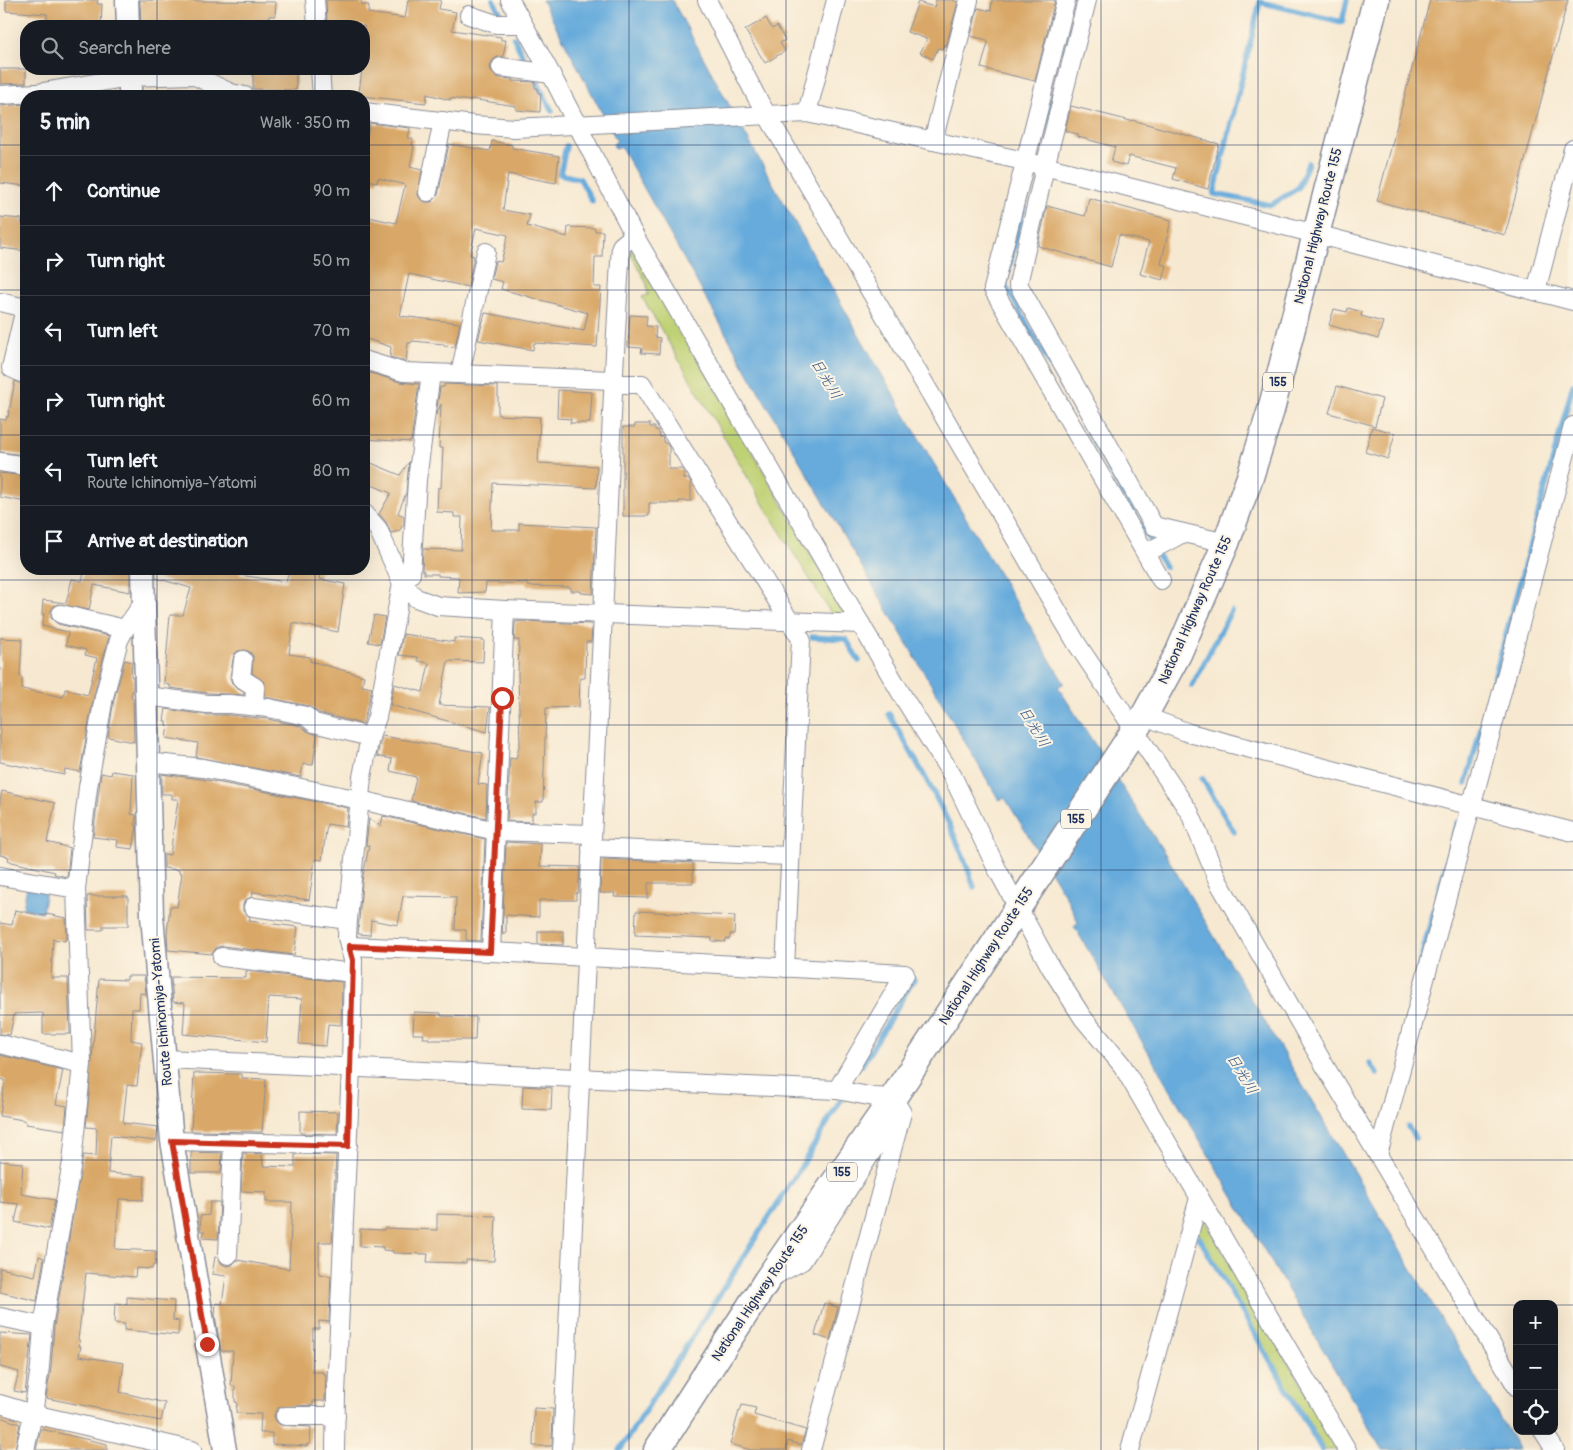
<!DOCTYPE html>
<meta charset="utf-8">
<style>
body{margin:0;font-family:Pangolin,"Klee One",sans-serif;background:#20242c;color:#f1f3f6}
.controls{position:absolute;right:15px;bottom:15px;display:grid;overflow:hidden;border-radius:10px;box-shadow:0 5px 20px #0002}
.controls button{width:45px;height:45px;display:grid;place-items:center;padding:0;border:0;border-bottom:1px solid #363941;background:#171b24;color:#f1f3f6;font:25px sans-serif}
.stop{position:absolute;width:15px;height:15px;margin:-11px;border:4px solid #c8321e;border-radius:50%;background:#fff}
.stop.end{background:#c8321e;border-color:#fff;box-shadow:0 1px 5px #0008}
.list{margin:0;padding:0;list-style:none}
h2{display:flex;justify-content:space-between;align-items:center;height:65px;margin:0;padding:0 20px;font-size:21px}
h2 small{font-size:16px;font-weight:400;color:#9ea1a6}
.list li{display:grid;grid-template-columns:32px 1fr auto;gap:15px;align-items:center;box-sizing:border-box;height:70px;padding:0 20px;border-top:1px solid #363941}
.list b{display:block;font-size:19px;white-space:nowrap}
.list p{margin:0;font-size:16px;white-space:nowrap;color:#9ea1a6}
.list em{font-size:16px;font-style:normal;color:#9ea1a6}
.icon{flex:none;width:28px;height:28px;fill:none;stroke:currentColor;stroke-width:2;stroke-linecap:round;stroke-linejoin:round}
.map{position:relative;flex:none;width:1573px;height:1450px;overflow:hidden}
.search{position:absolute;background:#171b24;box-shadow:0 5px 20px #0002;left:20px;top:20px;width:350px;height:55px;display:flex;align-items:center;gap:12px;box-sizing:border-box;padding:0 18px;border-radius:20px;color:#9ea1a6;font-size:19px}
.panel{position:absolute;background:#171b24;box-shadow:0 5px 20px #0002;left:20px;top:90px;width:350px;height:485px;border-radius:20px}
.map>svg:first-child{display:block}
.green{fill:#bfd174;stroke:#6d8069}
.water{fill:#66abdc;stroke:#406d9d}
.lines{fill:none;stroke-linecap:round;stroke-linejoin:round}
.stream{stroke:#66abdc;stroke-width:5.5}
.building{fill:#d9a868}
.minor-casing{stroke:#898c98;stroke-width:20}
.major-casing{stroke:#898c98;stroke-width:25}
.highway-casing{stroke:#898c98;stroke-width:29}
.minor{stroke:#fff;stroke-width:18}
.major{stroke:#fff;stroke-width:22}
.highway{stroke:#fff;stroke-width:26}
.route{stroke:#c8321e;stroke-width:6}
.grid{fill:none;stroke:#1b2f5e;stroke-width:1;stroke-opacity:0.55}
.labels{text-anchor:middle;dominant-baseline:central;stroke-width:4;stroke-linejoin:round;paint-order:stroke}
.shield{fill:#fcf5e5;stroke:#5e6a86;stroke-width:1}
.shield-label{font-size:12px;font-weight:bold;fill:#1b2f5e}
.street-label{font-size:14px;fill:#1b2f5e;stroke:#fcf5e5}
.water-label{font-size:15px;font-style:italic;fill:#325484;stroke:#fcf5e5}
</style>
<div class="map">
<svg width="1573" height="1450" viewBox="0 0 1573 1450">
<rect width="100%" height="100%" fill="#fcf5e5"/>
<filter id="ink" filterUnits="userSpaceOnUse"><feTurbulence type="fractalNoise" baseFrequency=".02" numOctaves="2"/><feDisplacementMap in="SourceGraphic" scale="10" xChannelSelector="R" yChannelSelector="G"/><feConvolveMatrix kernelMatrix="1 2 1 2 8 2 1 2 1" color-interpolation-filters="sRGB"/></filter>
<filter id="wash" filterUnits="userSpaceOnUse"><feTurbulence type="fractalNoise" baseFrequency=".0096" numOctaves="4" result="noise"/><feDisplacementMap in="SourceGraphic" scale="20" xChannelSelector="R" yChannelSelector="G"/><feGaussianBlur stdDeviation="1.12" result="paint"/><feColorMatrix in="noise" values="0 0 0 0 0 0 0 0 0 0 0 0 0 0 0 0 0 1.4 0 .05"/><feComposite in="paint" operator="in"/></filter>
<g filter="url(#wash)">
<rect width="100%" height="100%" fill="#f7e9d1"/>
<g class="green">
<path d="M632,249L643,260L845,614L838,620L832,615L765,507L642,297L648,295L647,284L629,251Z"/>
<path d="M1202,1215L1340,1450H1325L1196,1229Z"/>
</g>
<g class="water">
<path d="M542,0H672C796,231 929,457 1064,683L1058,687L1167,857L1519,1450H1382L1074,926L1078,922L1068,900L1005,798L999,800L748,373L621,147L615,148L613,144L617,141Z"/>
<path d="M27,887L46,891L42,912L23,908Z"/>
</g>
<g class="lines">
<g class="stream">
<path d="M493,0L501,14"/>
<path d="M514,38L526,63"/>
<path d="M536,80L552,111"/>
<path d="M1041,142L1078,0"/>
<path d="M566,146L560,174L580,179L592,201"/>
<path d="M1308,163L1298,188L1271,205L1214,194L1260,2L1342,22L1347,0"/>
<path d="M1028,188L1005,285L1151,543"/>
<path d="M1157,554L1165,567"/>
<path d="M812,637L846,639L859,661"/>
<path d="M1192,686L1231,611"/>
<path d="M889,714C921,769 955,826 974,887"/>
<path d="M1202,778L1234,832"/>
<path d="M1466,784L1573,384"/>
<path d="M1410,1001L1457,822"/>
<path d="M1370,1063L1377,1074"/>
<path d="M862,1065L914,979"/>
<path d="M1408,1127L1415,1138"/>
<path d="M1199,1237L1322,1450"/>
<path d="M620,1450L801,1167L840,1101"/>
</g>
</g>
<g id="blocks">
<g class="building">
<path d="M6,0H98L97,4H102L101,26H47V14L6,11Z"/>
<path d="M140,0L276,2L275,16H269V26H141Z"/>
<path d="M326,0H361L362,5H369L368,13L405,18L408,0H441L439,9L456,12L452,30L501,37V40H506L503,57H497L493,60L490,66L491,71L495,76L500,78L512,79V81L535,82V88H538V93H541L540,112L516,110V106L471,99L470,101L450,98V100L427,94L426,103L361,96V92H359L362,69H364V26H327Z"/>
<path d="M936,0H952L958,2L946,46L944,45L942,49L938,48L933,59L920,53L927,39L907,32L918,2L934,7Z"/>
<path d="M992,0H1055L1035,81L981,68L988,43L987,40L971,36L978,8L991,11Z"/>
<path d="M1430,0H1568L1505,235L1377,201Z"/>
<path d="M766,18L772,29L777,26L785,40L780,43L785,51L765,63L745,30Z"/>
<path d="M0,69H26V83L0,84Z"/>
<path d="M258,69H296V90L253,89V72H258Z"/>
<path d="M26,104V186L0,183V106Z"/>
<path d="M1071,106L1131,121L1132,120L1219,144L1208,189L1173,179L1176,168L1129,156L1126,166L1111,162L1115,147L1078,137V134L1065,131Z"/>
<path d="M370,123L410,128L408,138L413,139L412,145L414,146L410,167L422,170L418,195L421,200L426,202H432L438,195L449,144L490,151L492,141L512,145V148L559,156L556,183L508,174L503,210L530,215L527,226L567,237L568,227L595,228V231H603L602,257H595L594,287H601L597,347L534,343L533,350L478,340L485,313L584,331L588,313L501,289L503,282L491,279L495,261L501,262L508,235L476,228L470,255L474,256L468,287L409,274L400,316L460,323L455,347L444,346V344L412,341L411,343H408L406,362L405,361L390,357L391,347L364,338V216L396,223L405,185L378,178L377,183L364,178V149Z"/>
<path d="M1089,198L1171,220L1161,264L1167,266L1163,280L1140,274L1149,242L1119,235L1111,267L1038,246L1047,206L1085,216Z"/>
<path d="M0,217L22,219L21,223H26V251L0,248Z"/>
<path d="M1348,308L1362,312L1361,316L1383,322L1378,339L1329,325L1334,309L1347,312Z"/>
<path d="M630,315L647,316L646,326L656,327L655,337L660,338L659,354L641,353L642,348L628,347Z"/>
<path d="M364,371L400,382L419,384L411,442L364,439Z"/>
<path d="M15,381L26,386V443L24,455L0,452V419L6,420L7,416L8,417Z"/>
<path d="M445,384L498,386V415L540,417L538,463L597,466L596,488L493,483L491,530H519V523L596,527L593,594L581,593V591H571V588L569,587L527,586V583H486L485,592L458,593L459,577L438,576V574H424V571L422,570L423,549L461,550L462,517H454V513L437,512L438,487L441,488L443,448H439L441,404L436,415L440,387H444Z"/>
<path d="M1337,386L1382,399L1375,426L1329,413Z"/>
<path d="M558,390L592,392L590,423H570L571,419L557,418Z"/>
<path d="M635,424H650V427H655V430H658L660,437H662L664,443H666L669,447V469H682L684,472V479H689L691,482V501H679V503H649V516H623V427H635Z"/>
<path d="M1372,427L1395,433L1388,459L1365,452Z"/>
<path d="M364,460L400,475L409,462L406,493L398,513L404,516V524L399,531L391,533L386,522L379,514L391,493L369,484L370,482L364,479Z"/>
<path d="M0,473L26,476V502L0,497Z"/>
<path d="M85,569H130V592L94,585L89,610L58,604L54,606L51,611V618L58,624L109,636L94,695L80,772L65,769L64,775L0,762V638L22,639L20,677H22V689L63,697L65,689L88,695L97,658L85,655L86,650L66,645L68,632L42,626L44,614H42L43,600L66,603L72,579L82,581Z"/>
<path d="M156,569H240V575L286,582L289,569H321L319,579L345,584L338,632L293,623L289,654L310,657V661L364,676L362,686L372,688L363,724L319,713L308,706L265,697V683L252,673L253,656L250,652L245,650L238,651L234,654L230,677L232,683L244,693V695L208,693L170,688V685L164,684L170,615H183L191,588L156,578Z"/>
<path d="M374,615L385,617L380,644L368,642Z"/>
<path d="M523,621L591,624L592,628L591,642H586L585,678H580L579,707L546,708L543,802H536V813H532V822L507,821L510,758L516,759L520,742L518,675L519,640H514L515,622Z"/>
<path d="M403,634L454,642V638L484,640L483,662L448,661L439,705L490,707L487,732L390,705L394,684L423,692L429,663L418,661V657L399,655Z"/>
<path d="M125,660L132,662L131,676L133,677V688L131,698H133L134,742L108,737L114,699Z"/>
<path d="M166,709L206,715H229L267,719L301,726L307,731L317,735L313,765L303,764L301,777L196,757L198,743L166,738L168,726L166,725V721H164Z"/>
<path d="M382,736L483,753L478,784L487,785L486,818L411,801L416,777L390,771L392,759L377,756Z"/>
<path d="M112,771L133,774L131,814L136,815L135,825L137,826L133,849L117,847L118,840L93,837L101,773L111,775Z"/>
<path d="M162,774L201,779L348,808L346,827L327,824L322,860L315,859L309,900L253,892L252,897L245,900L243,905V911L250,917L249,921L298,927L294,955L223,946L217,947L212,954L168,950L167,934L170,906L177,907L182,873H179V870L164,868V854L170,855L178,799H172V794H162Z"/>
<path d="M2,791L55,803L47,842L70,848L67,877L54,874L55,872L12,862L8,860L9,857L0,855V800Z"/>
<path d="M383,816L485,839L481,941L466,940V930H455L456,897L403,896L398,925L371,920L370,935L358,934L362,881L369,846L366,845L369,819L381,826Z"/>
<path d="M506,842L541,844L540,866L580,867L578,893H576V900H539V917L506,915V934H502Z"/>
<path d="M601,859L693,863V883H648V898L614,897L615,893H600Z"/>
<path d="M87,896H128V926H103V930H88Z"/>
<path d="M15,910L45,916L46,914L66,918L67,939L66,938L65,941L53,939L51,978H68L70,1034H43V1013L14,1014L10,1035L0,1034V923L12,925Z"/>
<path d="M636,911L735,916L734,934H730V939H726L725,942L712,941V938L635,935Z"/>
<path d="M538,931H563V945L538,944Z"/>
<path d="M246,971L342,982L341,1025L328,1024L326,1046L299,1044L302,999L269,997L266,1042L183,1034L185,1003L173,1002L171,977L246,978Z"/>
<path d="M127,976H144L146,994L140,993L139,1009H132L131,1040L142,1042L137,1086L127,1085L123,1123L158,1127V1128L156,1141L111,1136L108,1173L145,1176L143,1200L119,1199L115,1249L156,1251L155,1265H153L152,1269L136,1268L135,1277L86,1273L78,1340L80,1341L79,1346H81L79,1356L124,1363L120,1392L165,1403L161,1421L46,1398L51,1368L54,1327L83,1155L96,1156L97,1128L86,1127L99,979L127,980Z"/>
<path d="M414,1012L441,1013V1016L476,1017L475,1040H429V1038H423L424,1034H413Z"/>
<path d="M0,1055L63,1070L56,1104L67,1106L65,1130L26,1124V1122L23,1120L0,1116L5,1080L0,1079Z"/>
<path d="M194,1073L242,1074V1078L266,1079L262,1132L191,1131Z"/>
<path d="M523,1086L552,1088L551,1110L522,1109Z"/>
<path d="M300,1111L338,1112L337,1134L300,1133Z"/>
<path d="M191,1152L222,1153L221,1173H191Z"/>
<path d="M243,1153L262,1154L263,1166L295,1167V1154L336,1155L332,1242H319V1274L331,1276L329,1322L319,1321V1329H313L312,1372H323V1374H326L325,1401H313V1405L280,1407L276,1410L274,1416L276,1421L280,1425L311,1427L310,1444H307V1446L272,1444V1433H260L261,1414L236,1413L237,1402H235V1386H231L233,1351H221L215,1315L216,1303L222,1304L226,1276L212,1274L215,1257H218L222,1264L227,1266L232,1265L237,1260L289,1269L292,1202H266V1192L241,1191Z"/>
<path d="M0,1161L23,1163L21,1194L55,1200L49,1229L15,1222L19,1204L0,1202Z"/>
<path d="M210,1202H220L218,1239L203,1238L204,1231H201L200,1216L209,1215Z"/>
<path d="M437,1214L496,1216L494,1261L466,1260V1263L427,1262L428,1254L393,1253V1251L383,1250V1247L360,1246V1229L384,1230V1228L437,1230Z"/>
<path d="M39,1256L44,1258L37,1301L0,1292V1268L35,1276Z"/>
<path d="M127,1297L174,1301L173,1320L179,1321L178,1335L124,1330L125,1324L114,1323L115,1303L127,1304Z"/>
<path d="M824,1303L838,1307L830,1340L815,1335Z"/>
<path d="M0,1333L32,1335L25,1393L14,1391L19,1372L0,1367Z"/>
<path d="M742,1405L756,1408L754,1415L806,1430L801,1445L788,1441L786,1450H751L730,1444L739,1411L740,1412Z"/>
<path d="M534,1408L553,1409L552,1446H533Z"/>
<path d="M0,1417L20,1424L15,1450H0Z"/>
<path d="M41,1429L107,1444V1450H36Z"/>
</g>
</g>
</g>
<g filter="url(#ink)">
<use href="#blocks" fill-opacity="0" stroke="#898c98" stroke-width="1"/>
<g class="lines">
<g class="minor-casing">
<g id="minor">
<path d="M315,0L317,26"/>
<path d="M510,0L551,74L634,235L905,700L952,775L997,869L1051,968L1083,1018L1122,1065L1347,1450"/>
<path d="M707,0L756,96L1077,644L1190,813L1218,881L1326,1068L1517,1387"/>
<path d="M1066,0L993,289L1161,580"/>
<path d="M1087,0L1045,167L1018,284L1154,526L1226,543"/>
<path d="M469,15L496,24H523"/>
<path d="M501,67L551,74"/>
<path d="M320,69L322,96"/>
<path d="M0,95L37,93L130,77L193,75L231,93L245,96"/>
<path d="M364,112L474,125L514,128L807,113L1024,161L1316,234L1573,301"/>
<path d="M807,113L836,0"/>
<path d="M933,141L969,0"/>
<path d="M428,192L443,121"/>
<path d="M1536,291L1573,149"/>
<path d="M0,302L26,308"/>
<path d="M25,308L11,368L26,375"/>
<path d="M364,360L403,372L613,380"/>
<path d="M460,374L486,252"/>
<path d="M613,384H642L801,639L785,968"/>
<path d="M0,462L26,466"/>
<path d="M364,513L378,529L402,583L416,598L438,606L505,610L861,624"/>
<path d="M1146,553L1183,533"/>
<path d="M61,614L125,629"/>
<path d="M243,660L241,678L255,687L254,706"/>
<path d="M147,696L207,704H230L269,708L306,716L314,723L370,737"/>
<path d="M1144,716L1189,733L1573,832"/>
<path d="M147,762L203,768L360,800L496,831L591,834"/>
<path d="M591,848L790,856"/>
<path d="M0,876L76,889"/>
<path d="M253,907L348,920"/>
<path d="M349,946L491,952L905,974L837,1090"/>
<path d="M491,952L505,610"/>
<path d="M222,957L353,973"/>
<path d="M0,1044L82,1064"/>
<path d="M165,1059L837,1090L874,1097L893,1098L902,1113L811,1450"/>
<path d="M172,1141L348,1145"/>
<path d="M1378,1155L1573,426"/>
<path d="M228,1255L233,1143"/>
<path d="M772,1277L802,1261L895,1116"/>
<path d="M0,1317L43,1326"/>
<path d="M0,1404L33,1414L192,1450"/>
<path d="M285,1416H336"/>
<path d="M1543,1431L1555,1450"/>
<path d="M25,1450L33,1414L40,1367L43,1326L72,1162L82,1064L76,889L88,787L104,697L119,640L125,629L144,602"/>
<path d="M335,1450L336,1394L351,1068L353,960L347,937L348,920L362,777L370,737L377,717L402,583L411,574L417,480L431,373"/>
<path d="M562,1450C575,1172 589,894 603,615C609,492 613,369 621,246L634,235"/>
<path d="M1130,1450L1199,1198"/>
</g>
</g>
<g class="major-casing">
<g id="major">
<path d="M127,0L128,26"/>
<path d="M130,69V96"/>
<path d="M143,569L152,916L172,1141L225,1450"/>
</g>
</g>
<g class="highway-casing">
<path id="highway" d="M657,1450L767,1280L893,1098L1144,716L1178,654L1226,543L1250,477L1271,410L1376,0"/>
</g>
<use href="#minor" class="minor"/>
<use href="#major" class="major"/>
<use href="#highway" class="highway"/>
</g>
</g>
<g class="lines" filter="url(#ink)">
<path class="route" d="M207,1344L172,1141L348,1146L353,960L349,946L490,952L502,698"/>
</g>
<path class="grid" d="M157,0V26M315,0V26M472,0V1450M629,0V1450M786,0V1450M944,0V1450M1101,0V1450M1258,0V1450M1416,0V1450M157,69V96M315,69V96M0,145H26M364,145H1573M0,290H26M364,290H1573M0,435H26M364,435H1573M157,569V1450M315,569V1450M0,580H1573M0,725H1573M0,870H1573M0,1015H1573M0,1160H1573M0,1305H1517M1554,1305H1573"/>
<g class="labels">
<g class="shield">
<rect x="1263" y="372.5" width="30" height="19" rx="4"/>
<rect x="1061" y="809.5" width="30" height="19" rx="4"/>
<rect x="827" y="1162.5" width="30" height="19" rx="4"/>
</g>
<g class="shield-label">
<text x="1278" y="382">155</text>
<text x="1076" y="819">155</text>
<text x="842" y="1172">155</text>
</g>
<g class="street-label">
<text transform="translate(1318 226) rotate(-76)">National Highway Route 155</text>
<text transform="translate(1195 610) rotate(-66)">National Highway Route 155</text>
<text transform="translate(986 956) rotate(-57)">National Highway Route 155</text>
<text transform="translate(161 1012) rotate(-95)">Route Ichinomiya-Yatomi</text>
<text transform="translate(760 1293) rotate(-56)">National Highway Route 155</text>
</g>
<g class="water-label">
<text transform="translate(826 379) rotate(59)">日光川</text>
<text transform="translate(1034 727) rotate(59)">日光川</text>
<text transform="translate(1242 1074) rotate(59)">日光川</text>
</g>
</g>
</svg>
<div class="controls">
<button>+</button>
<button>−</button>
<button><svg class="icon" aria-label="locate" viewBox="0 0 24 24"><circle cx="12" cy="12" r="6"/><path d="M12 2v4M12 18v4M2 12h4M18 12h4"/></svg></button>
</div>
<div class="stop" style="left:502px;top:698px"></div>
<div class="stop end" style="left:207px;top:1344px"></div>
<div class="search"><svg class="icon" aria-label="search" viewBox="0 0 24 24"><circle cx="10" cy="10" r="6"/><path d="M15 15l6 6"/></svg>Search here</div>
<section class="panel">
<h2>5 min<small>Walk · 350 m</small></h2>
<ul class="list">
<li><svg class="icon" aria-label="ahead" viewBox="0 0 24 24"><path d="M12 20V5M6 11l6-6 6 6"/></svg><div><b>Continue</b></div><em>90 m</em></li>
<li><svg class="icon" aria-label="right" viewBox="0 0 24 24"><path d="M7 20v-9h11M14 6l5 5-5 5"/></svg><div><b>Turn right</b></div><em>50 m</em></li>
<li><svg class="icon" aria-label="left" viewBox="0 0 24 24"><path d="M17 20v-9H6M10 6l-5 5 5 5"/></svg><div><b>Turn left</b></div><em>70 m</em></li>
<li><svg class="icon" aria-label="right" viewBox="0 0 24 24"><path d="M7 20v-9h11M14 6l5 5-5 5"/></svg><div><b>Turn right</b></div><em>60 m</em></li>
<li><svg class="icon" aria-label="left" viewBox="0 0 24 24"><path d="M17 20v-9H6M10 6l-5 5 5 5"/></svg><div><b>Turn left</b><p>Route Ichinomiya-Yatomi</p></div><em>80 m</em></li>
<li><svg class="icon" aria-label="arrive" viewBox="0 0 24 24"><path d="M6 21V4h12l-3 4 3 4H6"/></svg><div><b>Arrive at destination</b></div></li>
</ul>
</section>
</div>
